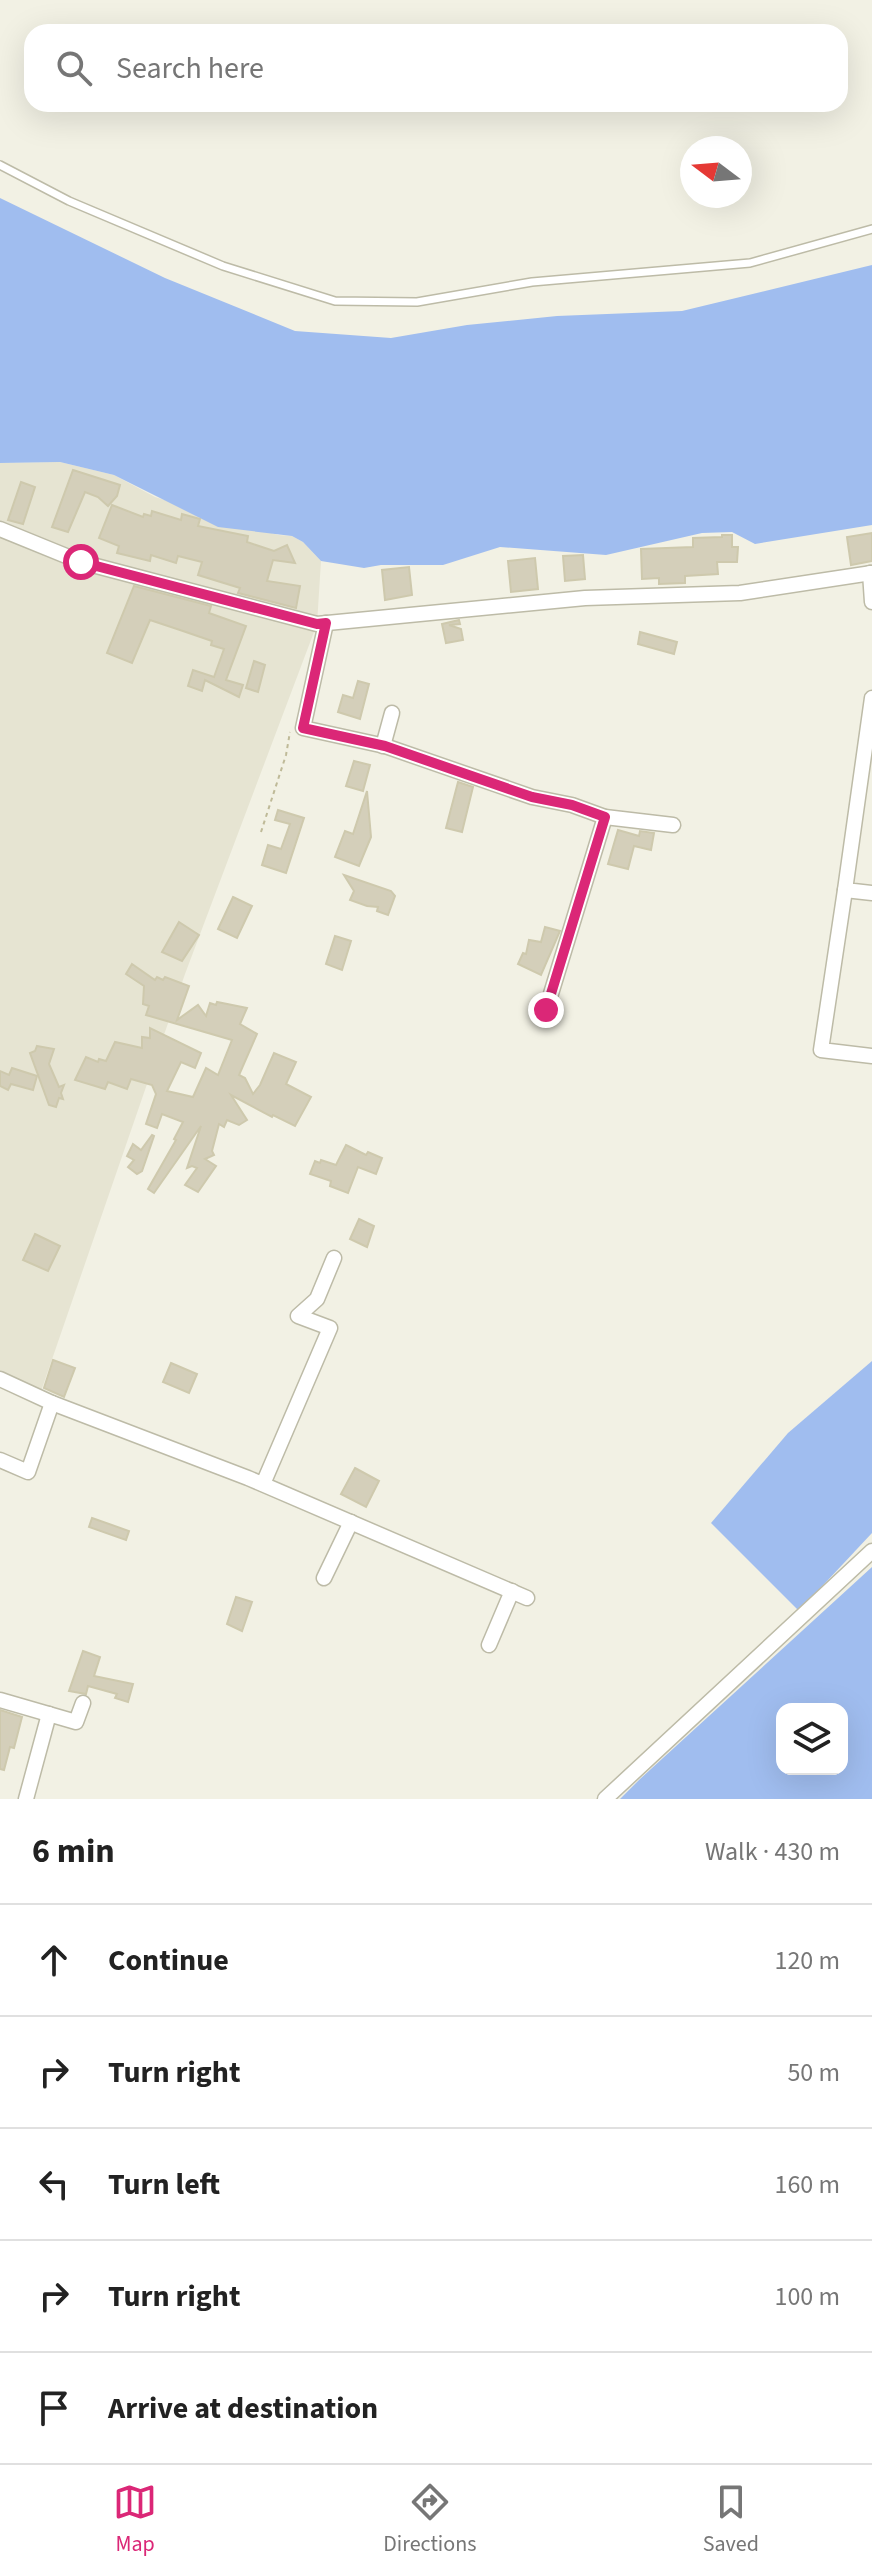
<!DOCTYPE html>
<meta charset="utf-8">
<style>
body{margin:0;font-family:"Source Sans 3",sans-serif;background:#f6f6f6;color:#222}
.controls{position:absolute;right:24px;bottom:24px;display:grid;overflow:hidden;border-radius:16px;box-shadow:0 8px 32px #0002}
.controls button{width:72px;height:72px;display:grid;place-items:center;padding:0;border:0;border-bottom:2px solid #e0e0e0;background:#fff;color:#222;font:40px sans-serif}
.compass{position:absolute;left:680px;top:136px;width:72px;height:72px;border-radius:50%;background:#fff;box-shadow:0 8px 32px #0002;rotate:286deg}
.stop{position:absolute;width:24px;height:24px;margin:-18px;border:6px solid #db2777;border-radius:50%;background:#fff}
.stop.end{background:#db2777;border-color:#fff;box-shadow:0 2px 8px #0008}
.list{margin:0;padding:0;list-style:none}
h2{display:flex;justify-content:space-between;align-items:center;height:104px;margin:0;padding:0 32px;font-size:34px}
h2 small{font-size:26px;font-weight:400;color:#767676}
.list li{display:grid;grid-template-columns:52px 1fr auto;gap:24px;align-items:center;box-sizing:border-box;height:112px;padding:0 32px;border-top:2px solid #e0e0e0}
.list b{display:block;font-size:30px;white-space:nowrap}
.list em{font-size:26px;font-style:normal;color:#767676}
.icon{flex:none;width:44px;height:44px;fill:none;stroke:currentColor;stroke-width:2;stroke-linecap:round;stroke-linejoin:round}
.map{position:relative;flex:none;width:872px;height:1799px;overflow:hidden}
.search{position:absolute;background:#fff;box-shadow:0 8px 32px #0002;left:24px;right:24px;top:24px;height:88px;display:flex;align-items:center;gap:20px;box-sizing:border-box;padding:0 28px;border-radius:24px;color:#767676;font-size:30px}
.sheet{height:664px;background:#fff}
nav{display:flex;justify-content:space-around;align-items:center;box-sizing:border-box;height:112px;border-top:2px solid #e0e0e0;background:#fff;font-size:22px;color:#767676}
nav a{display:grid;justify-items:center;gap:4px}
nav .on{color:#db2777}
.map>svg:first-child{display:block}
.residential{fill:#e6e4d2}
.water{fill:#a0bdef;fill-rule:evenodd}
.building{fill:#d4cfba;stroke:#cec9ad;stroke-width:2}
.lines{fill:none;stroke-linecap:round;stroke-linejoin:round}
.lane-casing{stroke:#bdbba7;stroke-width:10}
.street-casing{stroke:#bdbba7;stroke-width:17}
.path{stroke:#bfba98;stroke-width:2;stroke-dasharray:4 4;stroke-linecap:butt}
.lane{stroke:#fff;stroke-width:7}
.street{stroke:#fff;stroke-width:14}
.route{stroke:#db2777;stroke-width:10}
</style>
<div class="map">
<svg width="872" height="1799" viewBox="0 0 872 1799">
<rect width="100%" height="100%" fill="#f2f1e4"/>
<path class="residential" d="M60,462L114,475L155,497L278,535L292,536L303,542L321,561L317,624L185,974L39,1397L0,1379V463Z"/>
<g class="water">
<path d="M0,198L165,278L295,331L391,338L467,325L557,316L682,311L872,265V525L755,544L732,532L702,533L606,555L500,547L443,565H381L364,568L321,561L303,542L292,536L218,527L114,475L60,462L0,463Z"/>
<path d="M872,1361V1533L799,1611L711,1523L788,1433Z"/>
<path d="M872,1567V1799H620L640,1779ZM842,1709V1769H782V1709Z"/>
</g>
<g class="building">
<path d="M73,470L120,485L117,496L108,506L98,497L85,492L68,532L52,527Z"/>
<path d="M21,482L35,487L23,524L8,520Z"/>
<path d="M112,505L143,517L144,514L151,516L152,511L181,520L182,514L200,519L198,526L248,536L247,542L274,551L287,545L295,563L273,560L267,581L300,586L296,608L238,593L240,588L198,575L202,562L178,556L176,563L151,555L150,561L117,553L119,546L99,538Z"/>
<path d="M872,533V561L851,565L847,537Z"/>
<path d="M722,535H732V547H738L737,562H717L718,574L685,576V583L659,584V578L642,579L641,549L693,547V538L722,537Z"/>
<path d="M583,555L585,579L565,581L563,556Z"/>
<path d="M535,558L538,589L511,592L508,561Z"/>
<path d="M409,567L412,595L385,600L382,570Z"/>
<path d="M134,586L211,606L209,613L246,626L226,680L243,685L239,697L205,680L202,691L188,686L193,670L214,677L224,649L211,645L212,641L180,630L150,620L132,663L107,653Z"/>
<path d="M459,620L460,624L449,625L461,629L463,640L446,643L442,624Z"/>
<path d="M640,632L677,642L674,654L638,644Z"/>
<path d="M254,661L265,665L258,692L246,688Z"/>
<path d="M358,681L369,684L360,719L338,712L343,695L353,698Z"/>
<path d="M354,761L370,765L363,791L346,786Z"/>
<path d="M458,782L473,787L462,832L446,828Z"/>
<path d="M367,791L371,837L359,866L335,857L345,831L353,834Z"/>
<path d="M278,810L304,818L286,873L262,865L268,845L281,849L290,824L275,820Z"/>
<path d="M618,830L639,836L640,831L654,833L651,850L634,846L628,869L608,864Z"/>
<path d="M344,875L391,891L395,896L388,915L377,911L378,907L367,906L350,900L354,891Z"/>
<path d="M233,897L252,906L237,938L218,929Z"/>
<path d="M179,922L199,935L182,961L162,952Z"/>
<path d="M545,927L560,931L541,975L518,964L523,953L526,954L529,940L541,942Z"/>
<path d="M335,936L351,941L342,970L326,964Z"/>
<path d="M132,964L155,980L157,977L163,980L165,977L189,986L177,1020L198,1005L206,1016L210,1003L216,1005L217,1002L247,1008L240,1024L257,1034L239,1075L245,1078L253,1094L260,1085L274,1053L296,1062L286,1084L311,1097L295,1126L273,1115L272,1117L231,1095L247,1120L239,1125L227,1120L224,1127L219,1124L212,1151L214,1155L205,1159L216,1166L198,1192L185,1185L197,1168L192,1166L187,1168L201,1126L154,1193L148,1189L176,1140L174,1139L183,1122L162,1114L157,1128L146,1124L156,1094L152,1085L131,1079L127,1089L108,1082L105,1089L75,1080L86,1057L98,1062L99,1059L106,1061L115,1042L142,1048V1037L150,1038V1028L201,1053L195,1068L181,1062L167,1091L193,1097L206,1068L218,1075L232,1040L146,1015L149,1006L143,1004L144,986L126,974Z"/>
<path d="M37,1046L54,1049L49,1064L59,1087L64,1085L61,1093L63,1099L59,1098L56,1107L49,1105L30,1053L35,1051Z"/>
<path d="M12,1068L37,1076L33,1090L11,1084L8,1090L0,1086V1071L9,1075Z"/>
<path d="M152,1135L154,1136L142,1171L137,1174L128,1167L134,1160L127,1156L133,1144L141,1150Z"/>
<path d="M346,1145L366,1155L368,1152L382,1158L376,1174L358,1167L348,1193L330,1186L331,1181L310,1174L315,1161L320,1163L321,1160L336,1165Z"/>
<path d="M359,1219L374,1226L367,1247L350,1239Z"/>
<path d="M35,1234L60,1246L48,1271L23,1260Z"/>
<path d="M53,1360L75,1368L64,1397L44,1388Z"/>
<path d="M171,1363L197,1374L189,1393L163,1382Z"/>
<path d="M355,1468L379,1481L366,1507L341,1494Z"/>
<path d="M92,1518L129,1531L126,1540L89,1527Z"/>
<path d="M236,1597L252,1602L242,1631L227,1624Z"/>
<path d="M83,1651L100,1657L94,1676L133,1684L128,1702L115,1698L117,1694L88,1686L86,1694L69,1691Z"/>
<path d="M0,1710L22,1717L14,1748L10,1747L4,1770L0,1769Z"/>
</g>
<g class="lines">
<g class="lane-casing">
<path id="lane" d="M0,165L69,201L223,266L335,301L417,302L532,282L750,263L872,229"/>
</g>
<g class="street-casing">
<g id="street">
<path d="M0,529L81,562L317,624L585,598L740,593L872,573"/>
<path d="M870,573L872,602"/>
<path d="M326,623L303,728L385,746L532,797L572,805L605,817L673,825"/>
<path d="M872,698L845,890L872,893"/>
<path d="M383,746L392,713"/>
<path d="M845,890L821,1050L872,1056"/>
<path d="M546,1010L605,817"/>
<path d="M0,1379L52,1403L248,1478L527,1598"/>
<path d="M0,1460L28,1472L52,1403"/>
<path d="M263,1484L330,1328L298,1316L317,1299L334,1258"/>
<path d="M324,1578L351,1522"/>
<path d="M489,1645L512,1591"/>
<path d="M0,1700L76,1722L83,1703"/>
<path d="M26,1799L49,1714"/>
<path d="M605,1799L872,1551"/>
</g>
</g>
<path class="path" d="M261,832L286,755L290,732"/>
<use href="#lane" class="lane"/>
<use href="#street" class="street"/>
</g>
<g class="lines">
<path class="route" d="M81,562L317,624L326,623L303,728L385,746L532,797L572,805L605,817L546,1010"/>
</g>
</svg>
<div class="controls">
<button><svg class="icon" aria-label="layers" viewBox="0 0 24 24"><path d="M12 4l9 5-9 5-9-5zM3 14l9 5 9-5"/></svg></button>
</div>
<svg class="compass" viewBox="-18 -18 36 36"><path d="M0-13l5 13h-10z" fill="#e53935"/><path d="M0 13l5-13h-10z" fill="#767676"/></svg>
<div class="stop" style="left:81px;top:562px"></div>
<div class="stop end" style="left:546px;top:1010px"></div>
<div class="search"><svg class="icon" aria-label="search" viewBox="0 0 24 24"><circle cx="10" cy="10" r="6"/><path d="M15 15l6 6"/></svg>Search here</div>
</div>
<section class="sheet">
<h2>6 min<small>Walk · 430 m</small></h2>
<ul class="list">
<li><svg class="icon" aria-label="ahead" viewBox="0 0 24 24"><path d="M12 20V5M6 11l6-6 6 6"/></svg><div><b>Continue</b></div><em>120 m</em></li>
<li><svg class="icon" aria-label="right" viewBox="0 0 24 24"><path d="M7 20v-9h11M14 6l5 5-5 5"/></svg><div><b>Turn right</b></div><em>50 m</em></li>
<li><svg class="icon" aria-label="left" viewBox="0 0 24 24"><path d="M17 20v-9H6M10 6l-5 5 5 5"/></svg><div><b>Turn left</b></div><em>160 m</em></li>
<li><svg class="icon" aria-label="right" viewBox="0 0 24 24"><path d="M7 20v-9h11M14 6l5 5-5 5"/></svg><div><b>Turn right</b></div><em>100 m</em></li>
<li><svg class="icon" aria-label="arrive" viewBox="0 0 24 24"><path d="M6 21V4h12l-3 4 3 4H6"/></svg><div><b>Arrive at destination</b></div></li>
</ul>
</section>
<nav>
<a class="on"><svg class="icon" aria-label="map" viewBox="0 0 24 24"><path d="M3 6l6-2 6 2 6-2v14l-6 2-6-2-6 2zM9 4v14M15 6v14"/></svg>Map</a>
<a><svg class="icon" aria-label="directions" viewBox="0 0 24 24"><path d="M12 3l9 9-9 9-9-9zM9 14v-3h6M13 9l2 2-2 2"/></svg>Directions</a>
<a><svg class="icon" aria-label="saved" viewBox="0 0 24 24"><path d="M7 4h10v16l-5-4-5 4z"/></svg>Saved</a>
</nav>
